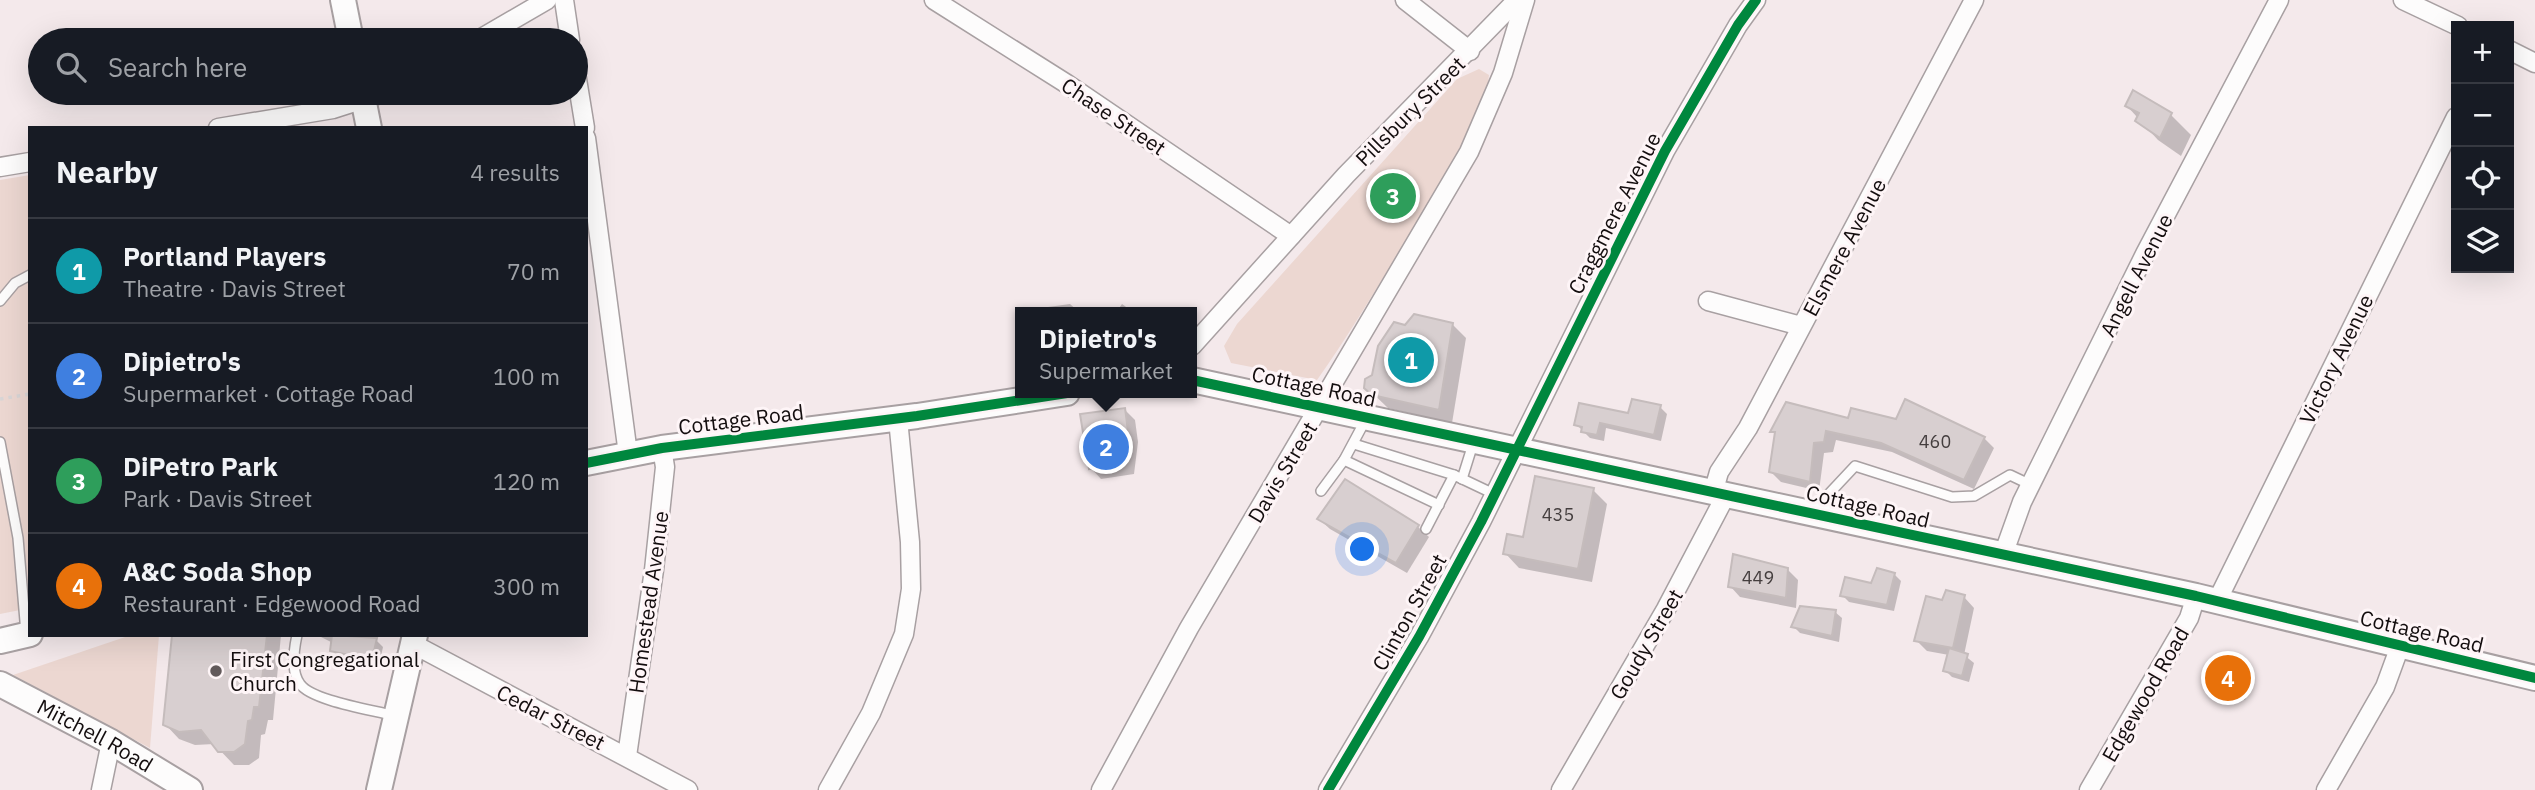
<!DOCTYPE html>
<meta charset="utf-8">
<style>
body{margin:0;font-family:"IBM Plex Sans",sans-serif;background:#20242c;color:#f1f3f6}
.controls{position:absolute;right:21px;top:21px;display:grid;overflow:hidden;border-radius:0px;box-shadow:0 7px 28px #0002}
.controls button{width:63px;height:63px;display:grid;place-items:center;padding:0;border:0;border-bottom:2px solid #363941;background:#171b24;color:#f1f3f6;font:35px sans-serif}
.you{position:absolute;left:1363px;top:550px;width:24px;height:24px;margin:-18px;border:5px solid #fff;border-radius:50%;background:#1a73e8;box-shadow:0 0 0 10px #1a73e833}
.badge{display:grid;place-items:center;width:46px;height:46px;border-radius:50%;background:#ea580c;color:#fff;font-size:23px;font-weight:700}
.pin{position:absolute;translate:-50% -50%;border:4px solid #fff;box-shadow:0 2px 7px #0006}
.popup{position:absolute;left:1015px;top:307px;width:182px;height:91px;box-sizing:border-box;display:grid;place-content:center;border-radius:0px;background:#171b24;filter:drop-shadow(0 2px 5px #0005);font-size:23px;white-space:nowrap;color:#9ea1a6}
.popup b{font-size:26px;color:#f1f3f6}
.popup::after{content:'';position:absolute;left:50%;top:100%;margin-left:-14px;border:14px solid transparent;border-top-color:#171b24}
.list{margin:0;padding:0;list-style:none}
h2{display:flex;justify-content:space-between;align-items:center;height:91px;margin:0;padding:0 28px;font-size:30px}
h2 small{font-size:23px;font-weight:400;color:#9ea1a6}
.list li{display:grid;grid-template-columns:46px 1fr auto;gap:21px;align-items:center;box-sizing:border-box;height:105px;padding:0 28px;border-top:2px solid #363941}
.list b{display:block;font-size:26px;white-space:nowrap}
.list p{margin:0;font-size:23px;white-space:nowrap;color:#9ea1a6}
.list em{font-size:23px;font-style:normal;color:#9ea1a6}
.icon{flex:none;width:38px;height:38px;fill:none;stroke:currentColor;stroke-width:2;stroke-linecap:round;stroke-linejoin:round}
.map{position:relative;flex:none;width:2535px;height:790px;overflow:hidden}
.search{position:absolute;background:#171b24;box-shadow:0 7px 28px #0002;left:28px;top:28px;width:560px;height:77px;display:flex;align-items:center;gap:18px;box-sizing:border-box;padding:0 24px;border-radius:38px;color:#9ea1a6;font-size:26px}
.panel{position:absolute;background:#171b24;box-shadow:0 7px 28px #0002;left:28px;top:126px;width:560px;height:511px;border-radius:0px}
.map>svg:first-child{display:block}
.green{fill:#ecd7d1}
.shadow{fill:#0003}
.building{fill:#d8cfd0;stroke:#c5bcbc;stroke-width:2}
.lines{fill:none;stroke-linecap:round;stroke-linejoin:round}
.lane-casing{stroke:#a8a0a2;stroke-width:12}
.street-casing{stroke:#a8a0a2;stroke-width:21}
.secondary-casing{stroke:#a8a0a2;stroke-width:28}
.path{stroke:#d8d5d6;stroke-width:3.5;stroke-dasharray:3.5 5;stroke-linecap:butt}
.lane{stroke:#fdfcfc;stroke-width:9}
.street{stroke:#fdfcfc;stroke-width:18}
.secondary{stroke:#fdfcfc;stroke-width:24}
.cycleway-casing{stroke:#fef5f7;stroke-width:15}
.cycleway{stroke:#00873e;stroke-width:10}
.poi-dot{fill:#625a5b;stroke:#fef5f7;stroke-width:2.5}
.labels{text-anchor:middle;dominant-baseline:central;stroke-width:6;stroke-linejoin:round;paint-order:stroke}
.number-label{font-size:18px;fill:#443e3e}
.street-label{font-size:21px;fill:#130d0e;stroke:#fef5f7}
.poi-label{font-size:21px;fill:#130d0e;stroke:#fef5f7;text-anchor:start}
</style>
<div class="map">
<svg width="2535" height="790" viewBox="0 0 2535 790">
<rect width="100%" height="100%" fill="#f4e9eb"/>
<g class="green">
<path d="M1479,69L1489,75C1484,131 1442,184 1412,231C1381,281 1351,332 1317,380L1231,363L1224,346L1237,324L1457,79Z"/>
<path d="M30,175V608L0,614V180Z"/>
<path d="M131,635H159L150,748L13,675Z"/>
</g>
<g class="shadow">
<path d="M2133,92L2171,115L2191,135L2181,156L2158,140L2127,106Z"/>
<path d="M1070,304L1079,312H1048V307Z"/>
<path d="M1122,304L1133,312H1110L1117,311Z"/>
<path d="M1452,324L1466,338L1452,423L1388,408L1366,387L1373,376Z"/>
<path d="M1660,407L1667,414L1661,441L1606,428L1604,441L1590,438L1576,424Z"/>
<path d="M1124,409L1135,420L1138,442L1134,474L1101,479L1091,468Z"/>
<path d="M1850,421L1984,438L1994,448L1974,489L1892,452L1836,440L1833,452L1824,453L1819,491L1781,482L1770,471L1777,436L1772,431Z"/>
<path d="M1346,482L1418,527L1429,537L1407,573L1330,529L1319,519Z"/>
<path d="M1593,490L1607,504L1592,582L1519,568L1505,553Z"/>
<path d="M1787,569L1798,580L1796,608L1740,597L1730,586Z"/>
<path d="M1894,574L1901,581L1894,611L1849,602L1842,595Z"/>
<path d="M1964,597L1974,608L1964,655L1974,663L1969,682L1952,677L1945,670L1949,655L1927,651L1916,640L1944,602Z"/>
<path d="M1835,612L1842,618L1839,642L1800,633L1793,626Z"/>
<path d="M174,635H281L273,720H268L265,734L261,735L259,758L249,765H234L214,744L195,745L179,739L165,724Z"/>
<path d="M317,635H359L376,640L383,647L379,666L339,657L332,650L333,643Z"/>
<path d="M2246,670L2253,677L2245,700L2220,694L2213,687Z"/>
</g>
<g class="building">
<path d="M2133,90L2172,113L2160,138L2135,121L2139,113L2125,106Z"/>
<path d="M1414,314L1453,323L1439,410L1372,395L1364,388L1365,379L1372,375L1378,346L1394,322L1405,325Z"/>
<path d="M1632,399L1661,405L1654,435L1600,423L1597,435L1581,432L1582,427L1574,425L1579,403L1628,413Z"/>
<path d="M1905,399L1985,437L1964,480L1881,443L1826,431L1824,442L1814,443L1810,482L1769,472L1775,432H1770L1786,402L1848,418L1851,408L1896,419Z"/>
<path d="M1125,408L1128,431L1123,464L1089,469L1080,414Z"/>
<path d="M1535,476L1594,488L1578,569L1503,554L1507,534L1523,537Z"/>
<path d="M1345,479L1419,525L1396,563L1317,519Z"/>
<path d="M1733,554L1788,568L1786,598L1728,587Z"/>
<path d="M1877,568L1895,573L1887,605L1840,596L1845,577L1871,583Z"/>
<path d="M1946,590L1965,595L1953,648L1914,641L1926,596L1942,600Z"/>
<path d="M1800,606L1836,610L1832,636L1791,627Z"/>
<path d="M172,635H267L259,707H254L252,720L248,721L245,744L234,752H218L201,730L179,732L163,725Z"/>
<path d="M332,635L377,638L372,660L330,651Z"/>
<path d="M1949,648L1968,654L1962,676L1943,671Z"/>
<path d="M2217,662L2247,668L2238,695L2211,688Z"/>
</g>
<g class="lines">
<g class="lane-casing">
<g id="lane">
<path d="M0,301L15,283L30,275"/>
<path d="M0,442L18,538L26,633"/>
<path d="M1354,444L1454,475L1494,494"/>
<path d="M1344,460L1439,505"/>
<path d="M1462,479L1473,444"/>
<path d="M1321,491L1344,460L1366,419"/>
<path d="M1820,513L1825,498L1855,466L1952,497L1974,496L2010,475L2031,485"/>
<path d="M1426,529L1454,475"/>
<path d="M297,635C294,649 291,672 300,684C312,701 374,710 395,716"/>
</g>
</g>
<g class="street-casing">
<g id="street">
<path d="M564,0L570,40"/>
<path d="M934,0L1067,84L1291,236"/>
<path d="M1405,0L1470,51"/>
<path d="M2403,0L2458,26"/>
<path d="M478,40L547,0"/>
<path d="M2509,50L2535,63"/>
<path d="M576,73L585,128"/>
<path d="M218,128L333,109L383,93"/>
<path d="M586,138L628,454"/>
<path d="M0,167L30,162"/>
<path d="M1708,301L1801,326"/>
<path d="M1192,346L1346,175L1517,0"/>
<path d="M1713,493L1719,472L1748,428L1974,0"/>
<path d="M2003,555L2022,502L2145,254L2279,0"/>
<path d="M2217,601L2456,117"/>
<path d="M413,644L688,790"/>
<path d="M627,756L654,570L665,467L662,448"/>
<path d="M101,790L111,742"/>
<path d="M828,790L871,713L904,634L911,589L910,542L898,419"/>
<path d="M1101,790L1189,628L1469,152L1503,73L1525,0"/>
<path d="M1328,790L1419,637L1481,522L1665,151L1738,25L1756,0"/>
<path d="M1561,790L1666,609L1726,495"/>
<path d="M2089,790L2189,618L2196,596"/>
<path d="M2326,790L2385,687L2400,646"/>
</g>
</g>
<g class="secondary-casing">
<g id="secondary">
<path d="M343,0L351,40"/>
<path d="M362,93L369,128"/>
<path d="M1192,380L2196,596L2535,678"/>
<path d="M586,463L662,448L917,416L1067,393"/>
<path d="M0,641L30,634"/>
<path id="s1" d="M0,684L111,742L190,790"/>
<path d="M379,790L415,635"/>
</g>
</g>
<path class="path" d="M0,399L30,394"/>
<use href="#lane" class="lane"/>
<use href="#street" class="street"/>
<use href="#secondary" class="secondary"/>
<g class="cycleway-casing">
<g id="cycleway">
<path d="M1192,380L2196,596L2535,678"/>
<path d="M586,463L662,448L917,416L1067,393"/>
<path d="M1328,790L1419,637L1481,522L1665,151L1738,25L1756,0"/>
</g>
</g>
<use href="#cycleway" class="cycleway"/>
</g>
<circle class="poi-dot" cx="216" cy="671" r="7"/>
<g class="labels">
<g class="number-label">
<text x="1935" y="441">460</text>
<text x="1558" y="514">435</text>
<text x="1758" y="577">449</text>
</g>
<g class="street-label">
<text transform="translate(1410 111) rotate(-45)">Pillsbury Street</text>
<text transform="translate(1114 116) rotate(34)">Chase Street</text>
<text transform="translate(1614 213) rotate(-63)">Craggmere Avenue</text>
<text transform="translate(1844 247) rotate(-62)">Elsmere Avenue</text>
<text transform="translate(2136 275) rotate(-63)">Angell Avenue</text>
<text transform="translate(2336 359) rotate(-64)">Victory Avenue</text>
<text transform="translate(1314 386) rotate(12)">Cottage Road</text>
<text transform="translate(741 419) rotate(-7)">Cottage Road</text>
<text transform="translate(1282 472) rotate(-59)">Davis Street</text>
<text transform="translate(1868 506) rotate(13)">Cottage Road</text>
<text transform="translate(648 602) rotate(-82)">Homestead Avenue</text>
<text transform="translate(1409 612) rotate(-61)">Clinton Street</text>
<text transform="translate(2422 631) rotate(13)">Cottage Road</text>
<text transform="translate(1646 644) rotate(-60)">Goudy Street</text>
<text transform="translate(2145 694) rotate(-60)">Edgewood Road</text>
<text transform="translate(551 717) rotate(27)">Cedar Street</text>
<text stroke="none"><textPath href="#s1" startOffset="108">Mitchell Road</textPath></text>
</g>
<g class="poi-label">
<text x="230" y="659">First Congregational<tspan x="230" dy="24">Church</tspan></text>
</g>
</g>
</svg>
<div class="controls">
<button>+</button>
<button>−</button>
<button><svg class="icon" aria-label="locate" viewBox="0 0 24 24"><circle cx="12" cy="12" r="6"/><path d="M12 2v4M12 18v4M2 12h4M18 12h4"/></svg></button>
<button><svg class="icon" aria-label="layers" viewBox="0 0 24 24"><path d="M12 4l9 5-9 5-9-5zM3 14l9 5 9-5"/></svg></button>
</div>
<div class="you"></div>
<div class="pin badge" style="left:1411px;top:360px;background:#0f9aa8">1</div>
<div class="pin badge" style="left:1106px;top:447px;background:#3f7fe0">2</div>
<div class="popup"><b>Dipietro's</b>Supermarket</div>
<div class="pin badge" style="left:1393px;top:196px;background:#2e9e5b">3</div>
<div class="pin badge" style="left:2228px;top:678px;background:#e8710a">4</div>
<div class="search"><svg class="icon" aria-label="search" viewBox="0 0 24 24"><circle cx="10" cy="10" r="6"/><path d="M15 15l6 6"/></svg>Search here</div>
<section class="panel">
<h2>Nearby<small>4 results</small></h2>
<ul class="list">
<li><span class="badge" style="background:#0f9aa8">1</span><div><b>Portland Players</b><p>Theatre · Davis Street</p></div><em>70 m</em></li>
<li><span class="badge" style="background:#3f7fe0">2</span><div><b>Dipietro's</b><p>Supermarket · Cottage Road</p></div><em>100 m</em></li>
<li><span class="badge" style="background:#2e9e5b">3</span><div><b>DiPetro Park</b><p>Park · Davis Street</p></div><em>120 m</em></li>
<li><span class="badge" style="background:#e8710a">4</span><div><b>A&amp;C Soda Shop</b><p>Restaurant · Edgewood Road</p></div><em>300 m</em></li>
</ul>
</section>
</div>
